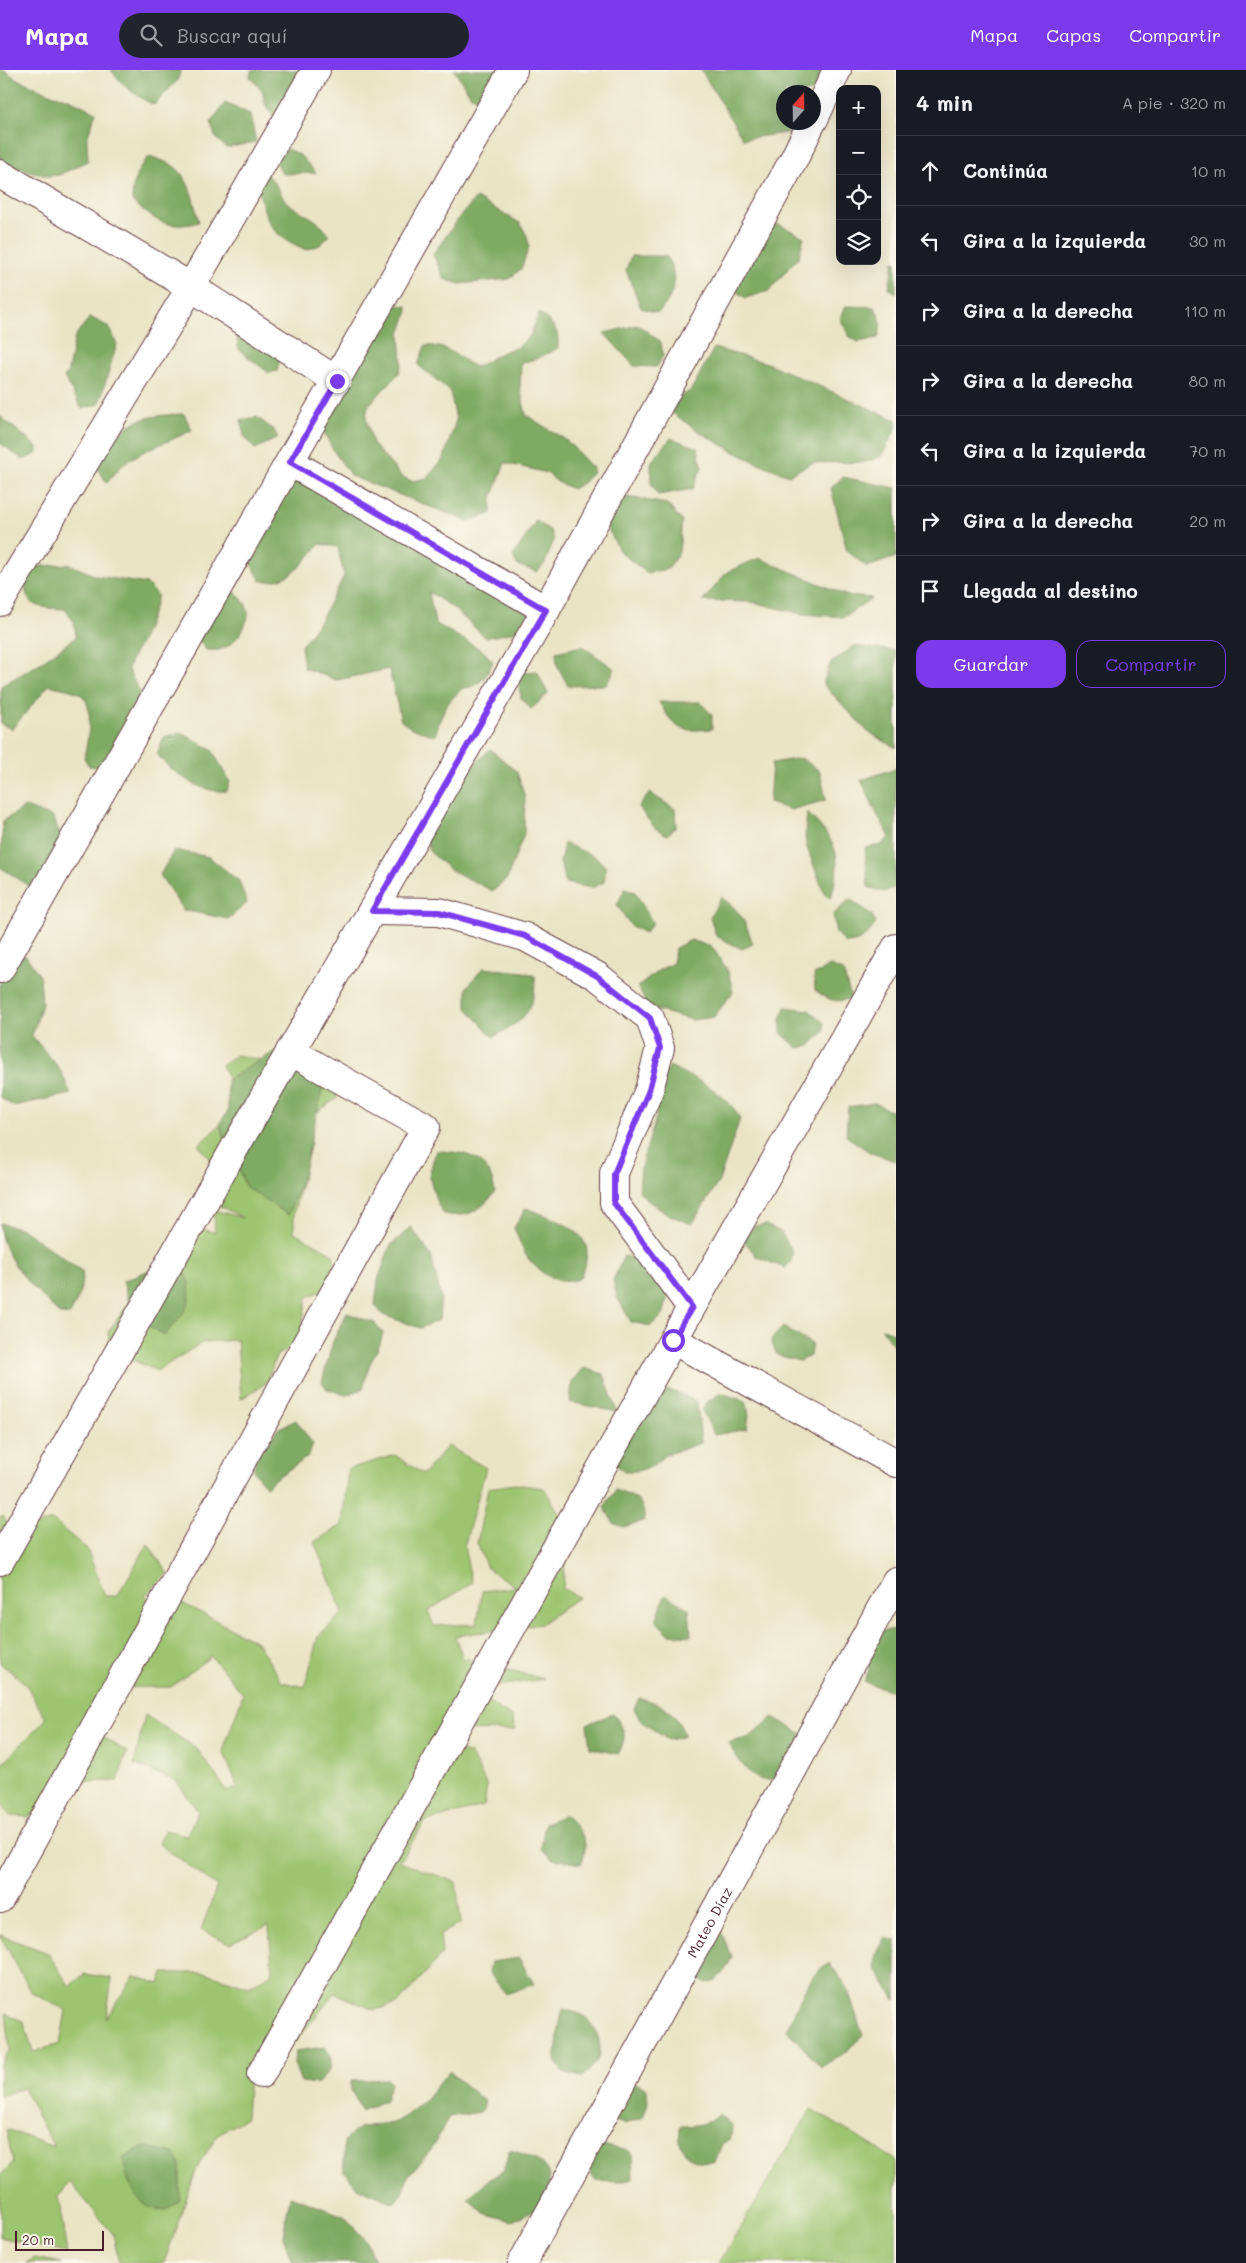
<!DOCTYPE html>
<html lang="es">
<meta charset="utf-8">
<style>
body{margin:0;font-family:Mali,sans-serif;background:#20242c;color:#f1f3f6}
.controls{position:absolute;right:15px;top:15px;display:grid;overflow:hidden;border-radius:10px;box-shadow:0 5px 20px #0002}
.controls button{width:45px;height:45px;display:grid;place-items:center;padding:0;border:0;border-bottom:1px solid #363941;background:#171b24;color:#f1f3f6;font:25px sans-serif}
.compass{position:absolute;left:776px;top:15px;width:45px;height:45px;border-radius:50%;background:#171b24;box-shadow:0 5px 20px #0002;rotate:20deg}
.scale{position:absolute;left:15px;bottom:12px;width:89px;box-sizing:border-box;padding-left:5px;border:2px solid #4a1f2b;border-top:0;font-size:14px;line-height:18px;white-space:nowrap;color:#4a1f2b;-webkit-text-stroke:4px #fbf7ec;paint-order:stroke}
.stop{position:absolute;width:15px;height:15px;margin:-11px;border:4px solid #7c3aed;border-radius:50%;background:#fff}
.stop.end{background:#7c3aed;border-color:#fff;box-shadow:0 1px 5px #0008}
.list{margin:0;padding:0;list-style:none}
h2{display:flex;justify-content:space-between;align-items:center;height:65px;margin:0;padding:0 20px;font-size:21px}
h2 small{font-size:16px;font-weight:400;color:#9ea1a6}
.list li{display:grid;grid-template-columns:32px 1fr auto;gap:15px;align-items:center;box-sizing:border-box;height:70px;padding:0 20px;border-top:1px solid #363941}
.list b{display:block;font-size:19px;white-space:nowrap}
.list em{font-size:16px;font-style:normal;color:#9ea1a6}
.actions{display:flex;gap:10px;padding:15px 20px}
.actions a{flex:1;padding:11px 0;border:1px solid #7c3aed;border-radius:15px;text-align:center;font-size:18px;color:#7c3aed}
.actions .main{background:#7c3aed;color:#fff}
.icon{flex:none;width:28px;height:28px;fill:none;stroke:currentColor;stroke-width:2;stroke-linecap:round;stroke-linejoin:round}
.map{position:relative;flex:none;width:896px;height:2193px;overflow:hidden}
header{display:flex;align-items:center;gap:30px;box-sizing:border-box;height:70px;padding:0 25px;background:#7c3aed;color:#fff}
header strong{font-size:24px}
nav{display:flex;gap:28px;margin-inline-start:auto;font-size:18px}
.search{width:350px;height:45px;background:#20242c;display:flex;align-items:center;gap:12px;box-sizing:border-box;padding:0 18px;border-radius:28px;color:#9ea1a6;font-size:19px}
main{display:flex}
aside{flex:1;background:#171b24}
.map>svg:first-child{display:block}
.green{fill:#9dc46f;stroke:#74724d}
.forest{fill:#7eaa62;stroke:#646446}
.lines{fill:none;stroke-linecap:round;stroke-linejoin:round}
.street-casing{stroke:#623d42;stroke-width:30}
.street{stroke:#fff;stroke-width:28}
.route{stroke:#7c3aed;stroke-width:6}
.labels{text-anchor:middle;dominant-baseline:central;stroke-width:4.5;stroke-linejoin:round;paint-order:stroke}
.street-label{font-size:14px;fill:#4a1f2b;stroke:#fbf7ec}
</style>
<header>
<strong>Mapa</strong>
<div class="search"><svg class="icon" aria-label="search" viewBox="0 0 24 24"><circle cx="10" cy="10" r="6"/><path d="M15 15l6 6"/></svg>Buscar aquí</div>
<nav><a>Mapa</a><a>Capas</a><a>Compartir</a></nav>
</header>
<main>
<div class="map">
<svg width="896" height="2193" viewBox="0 0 896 2193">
<rect width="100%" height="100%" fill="#fbf7ec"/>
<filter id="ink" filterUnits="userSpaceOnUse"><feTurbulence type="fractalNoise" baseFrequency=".02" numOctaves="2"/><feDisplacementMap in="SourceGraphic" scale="10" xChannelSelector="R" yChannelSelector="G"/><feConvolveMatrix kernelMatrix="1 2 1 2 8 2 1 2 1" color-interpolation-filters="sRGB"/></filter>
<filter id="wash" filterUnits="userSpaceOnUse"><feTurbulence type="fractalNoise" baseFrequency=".0096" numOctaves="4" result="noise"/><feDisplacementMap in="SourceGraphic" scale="20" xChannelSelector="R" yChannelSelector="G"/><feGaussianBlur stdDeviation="1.12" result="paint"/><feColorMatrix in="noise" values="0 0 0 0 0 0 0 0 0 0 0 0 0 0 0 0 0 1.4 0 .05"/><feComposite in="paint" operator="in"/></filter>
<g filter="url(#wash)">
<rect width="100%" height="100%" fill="#eae4c5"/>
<g class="green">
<path d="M236,985L337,1005V1028L302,1053L311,1072L294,1142V1162L333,1184L336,1200L331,1217L307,1227L299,1273L277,1285L266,1313L241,1329L237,1270L203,1272L157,1301L110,1280L108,1262L184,1156L215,1162L214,1140L243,1148L199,1125L218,1098L198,1075L240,1037L222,995Z"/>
<path d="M448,1376L486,1398L464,1477L472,1513L428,1541L434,1556L477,1554L482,1521L516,1517L487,1498L477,1473L488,1418L515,1414L544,1418L567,1457L563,1519L579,1527L541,1554L455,1566L463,1588L544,1609L470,1620L512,1647L515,1660L448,1661V1680L470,1683L487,1716L484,1736L426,1751L399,1792L456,1812L461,1853L440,1864L442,1884L398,1934L374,1940L335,1923L295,1972L250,1987L246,2048L218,2064L197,2098L164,2193H119L113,2164L70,2112L58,2126L67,2183L0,2167V2106L13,2093L6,2059L54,2077L23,2018L0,2026V1994L10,1979L6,1943L24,1952L33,1982L60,1974L66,1940L32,1923L0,1865L48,1883L70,1917L84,1904L112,1908L106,1949L134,1906L160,1914L163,1903H207L249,1917L272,1903L269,1855L230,1873L201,1860L217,1816L159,1774L164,1760L187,1765L198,1741L176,1711L134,1694L145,1645L196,1678L227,1721L238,1717L223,1681L243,1624L211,1586L171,1617L102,1618L87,1656L127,1682L118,1711L83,1712L28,1747L10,1746L0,1731V1704L4,1692L46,1649L25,1613L0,1593V1448L3,1446L14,1463L52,1450L87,1479L105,1526H117L148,1474L168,1504L146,1524L148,1544L159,1528L184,1534L257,1572L282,1612L305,1617L318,1566L343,1543L314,1472L342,1455L348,1399L395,1385L423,1404Z"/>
<path d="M811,2039L896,2090V2193H719Z"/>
<path d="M35,2188L62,2193H26Z"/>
</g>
<g class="forest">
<path d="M0,0H4L15,8L54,25L67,28L96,42L87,69L88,91L59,105L47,106L0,93Z"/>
<path d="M111,0H181L177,11L154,35C137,27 122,15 111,0Z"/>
<path d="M251,0H312L281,59L266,36L262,21L250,7Z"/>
<path d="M454,0H500L486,31L471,26Z"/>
<path d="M701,0H822L814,22H784V52L811,53L806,60L743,69Z"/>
<path d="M225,33L250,44L256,72L226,78L215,67L211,52Z"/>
<path d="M287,79L300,85L316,103L282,104L275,88Z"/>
<path d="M150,86C157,89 165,91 172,95C190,106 194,133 199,152C168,161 154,150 132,131C132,114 137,97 150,86Z"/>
<path d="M265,104C278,111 279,126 289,134C305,146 318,147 329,166L320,175L306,180C266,161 270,157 257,117Z"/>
<path d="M476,128L520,153L527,166L529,177L521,199L509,209L460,214L444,209L433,184L462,144Z"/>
<path d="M778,154L804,167L799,186L769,221L746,228L726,215L745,165Z"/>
<path d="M631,186H666C679,206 675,226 658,243L641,238L626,200Z"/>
<path d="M894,191H896V223L889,218Z"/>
<path d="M377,234L407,236L408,241L400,264L402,292L399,303L368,336L366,348L373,374L402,407L412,411L427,408L444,388L456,350L450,321L418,295L425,276C448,274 457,288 476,297L505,281L517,278L530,266L539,243C554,255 559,258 558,278L538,288L521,293L520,317L526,345L566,370L593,398V403L583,413L572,419L556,411L547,403L505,393L492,428L491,444L467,451L351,406L333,380L321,356Z"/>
<path d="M846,236L874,237C882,248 882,255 878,268L858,272L849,266L840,248Z"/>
<path d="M90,247L109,257L117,274L99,334L82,339L64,307L67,305L75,266Z"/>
<path d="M638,255L661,272L663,286L657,297L634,296L604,263Z"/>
<path d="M235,260L280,288L277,301L269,303L239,280Z"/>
<path d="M714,278L767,293L896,350V358L882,386L866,392L812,393L789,405C745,390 708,369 671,342L670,334L691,320Z"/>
<path d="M184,344L192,360C170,372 142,379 123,395C117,400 112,407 107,413L95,395C125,353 131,346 184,344Z"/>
<path d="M0,346L37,377L38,383L23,390L0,373Z"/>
<path d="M257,347L274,360L278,368L255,379L244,366L241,350Z"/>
<path d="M671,368L698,378L702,397L693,419L658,425L651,413V392Z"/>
<path d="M305,383L330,402L534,519L533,554L517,561L486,568L453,538L429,522L435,553L483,581L493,591C488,605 479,618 463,618C444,635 442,642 435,666L411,658L401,651L389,599L337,610L304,598L301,576L320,551L344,506L338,477L320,474C302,494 291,513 261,511L251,494L254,433Z"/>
<path d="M843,407L896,418V487L867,497L847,481L831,418Z"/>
<path d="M617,425L667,434L682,451L679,482L668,499L647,503L620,482L603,449Z"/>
<path d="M536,451L551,461L554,470L545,493L537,502L517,495L513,486Z"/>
<path d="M759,488L848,526L872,528L844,547L802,544L752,532L703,531L727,502Z"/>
<path d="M69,494L96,506L147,514L158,525C153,541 149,556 141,571C136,582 131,587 128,600L140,622L136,652L112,699L89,696L84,688C87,672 96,634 80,624C72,619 58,618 49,615L12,659L1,654V616L40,593L76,567L74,552L65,539C31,538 22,535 26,497Z"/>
<path d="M222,512C231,519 246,529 248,541C250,554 234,575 222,579C218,581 211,580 206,580L192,561Z"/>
<path d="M582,576L615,599L606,615L568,616L557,595L556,582Z"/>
<path d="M854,576L896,581V678L868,662L823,614L830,594Z"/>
<path d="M537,601L548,624L531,639L521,628L517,603Z"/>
<path d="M659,632H700L712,645V659C678,662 676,660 659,632Z"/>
<path d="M182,663L212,680L230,712L227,721C201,724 173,703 157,684L164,667Z"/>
<path d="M490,679L517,702L525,727L524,764L507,809L493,821L449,799L429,781L422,734L465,705Z"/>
<path d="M801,688L820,701L826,730L791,740L769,733L772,693Z"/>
<path d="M894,699H896V817L884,822L868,817L865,778L881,775L890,767L877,744L861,710Z"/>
<path d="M650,723L675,739L676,757L667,765L655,758L638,737Z"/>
<path d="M25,737L53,747L61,767L39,822L0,797L3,751Z"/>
<path d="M807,742C838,774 843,784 831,828L825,825L807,778L805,767Z"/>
<path d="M564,773L596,787L606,797L604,812L592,818L565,813L560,792Z"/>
<path d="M174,780L209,787L239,811L247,833L228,849L183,840L160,805Z"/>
<path d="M625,819L635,822L653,853L645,863L631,856L617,835Z"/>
<path d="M721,827C741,841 745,851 753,874L742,879L716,866L710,847Z"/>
<path d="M850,829L872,845L876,853C867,866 861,873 845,873L836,863L833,845Z"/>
<path d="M691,870L712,877L728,901L733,922L714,947L692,950L648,938L638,917L659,900L673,893L675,878Z"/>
<path d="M11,885L26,886L40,906L42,934L32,966L60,999L71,1024L13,1036L0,1027V893Z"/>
<path d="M830,896L843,901L851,928C836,934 828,930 815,920L814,905Z"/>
<path d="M483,898L524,902L535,906C536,942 522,952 493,967L467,938V917Z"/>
<path d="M785,937L809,940L824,953V962L810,976L798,978L781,963V948Z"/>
<path d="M277,980L324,1011L303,1106L288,1145L246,1117L219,1054L228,1041L227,1010Z"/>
<path d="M670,996C695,1010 727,1021 740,1049L719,1111L692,1154C673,1148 652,1137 639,1121L641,1096L656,1048L659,1014Z"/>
<path d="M875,1033L896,1044V1091L871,1083L846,1066L848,1037Z"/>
<path d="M436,1081C468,1082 489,1086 495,1122C482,1140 467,1149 444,1144L437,1133L429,1105Z"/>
<path d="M526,1138C547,1147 589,1157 587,1185C586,1193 582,1201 580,1208C560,1218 540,1204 527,1187C522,1179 518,1167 514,1158Z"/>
<path d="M0,1153L22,1159L83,1202L80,1224L70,1245L59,1244C36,1219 0,1190 0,1153Z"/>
<path d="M766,1155L781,1162L793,1182L791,1192L785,1198L757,1187L741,1167L755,1156Z"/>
<path d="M411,1157L431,1186L441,1228L439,1250L420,1258L383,1245L375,1235L378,1210L390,1176Z"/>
<path d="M624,1186C646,1189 656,1210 668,1226L663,1246L650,1256L631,1252L617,1227L613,1210Z"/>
<path d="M157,1197L187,1204C195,1235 184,1242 165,1265L133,1248L123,1211Z"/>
<path d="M347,1243L375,1253L383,1263L380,1274L369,1296L363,1319L346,1325L327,1319L322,1312L333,1271Z"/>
<path d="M783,1257L812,1274L810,1286L799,1291L777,1285L771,1270Z"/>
<path d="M881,1258L896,1264V1279Z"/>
<path d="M584,1298L604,1304L617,1342L570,1332L572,1312Z"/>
<path d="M650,1316L678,1323L697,1332L701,1373L665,1385L651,1397L637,1401L624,1402L613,1392Z"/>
<path d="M721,1323L746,1331L749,1345L747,1359L714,1365L702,1340L707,1332Z"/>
<path d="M296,1350L313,1374L309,1386L273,1410L267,1417L254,1402L255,1386L279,1358Z"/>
<path d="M616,1420C634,1428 645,1428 644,1451L623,1457L614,1454L604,1437Z"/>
<path d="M665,1525L689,1539L691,1566L669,1564L656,1551Z"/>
<path d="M896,1559V1621H893L864,1612L869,1600L868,1582L883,1561Z"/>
<path d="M639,1628C665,1634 674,1640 685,1666L668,1670L641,1651L634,1639Z"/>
<path d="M613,1644C625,1659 628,1666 618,1684L590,1678L587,1654Z"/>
<path d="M773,1647L802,1664L787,1707C780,1708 771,1711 763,1710C750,1709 734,1683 728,1673L750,1667Z"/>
<path d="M565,1745C581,1762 591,1769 581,1794L553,1789L541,1779L545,1753Z"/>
<path d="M720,1859L732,1887C727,1898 715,1919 701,1911C694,1908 689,1899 685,1894Z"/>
<path d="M885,1868L896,1871V1931L876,1900L875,1887Z"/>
<path d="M519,1888L534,1914L506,1924L489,1903L491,1892Z"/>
<path d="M829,1893L847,1917L863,1966L843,1984L821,1997L786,1959C800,1936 804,1907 829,1893Z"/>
<path d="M563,1939C569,1941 576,1942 582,1945C594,1951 603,1973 599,1986C596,1995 588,2002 581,2007L563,2002L555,1991C558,1973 558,1956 563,1939Z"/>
<path d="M325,1977C337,1992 329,2003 317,2014L301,2012L294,1994L295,1981Z"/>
<path d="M449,2001L485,2032L480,2042L449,2047L432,2079L408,2106L402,2123L394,2133L358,2118L344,2101V2071L360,2057L393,2053L403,2048L423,2032Z"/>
<path d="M386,2009L391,2013L385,2030L362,2041L351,2020V2011Z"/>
<path d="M634,2012L647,2019L648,2034L643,2047L625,2054L614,2051Z"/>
<path d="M719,2044L732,2056L731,2068L722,2074L715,2092C708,2092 697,2092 691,2088C681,2082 677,2065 681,2056C697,2056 707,2054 719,2044Z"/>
<path d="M143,2076L174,2083L180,2094V2130L167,2140C161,2139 152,2139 147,2136C132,2126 126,2106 123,2089Z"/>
<path d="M603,2076L626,2079L632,2083L633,2109L619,2112L596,2111L586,2096V2090Z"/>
<path d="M509,2080C531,2085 562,2097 544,2125C541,2130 538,2137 533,2140C526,2145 519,2148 512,2151L484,2143L468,2128L486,2112L504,2100Z"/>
<path d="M290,2126L344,2146L366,2171L375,2193H292L283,2166Z"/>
</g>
</g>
<g filter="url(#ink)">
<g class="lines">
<g class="street-casing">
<g id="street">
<path d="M814,49L837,0"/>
<path d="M0,104L191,217L337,311"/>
<path d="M290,392L546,540"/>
<path d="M0,532L191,217L316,0"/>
<path d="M372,841L439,842L525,867L597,906L650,948L660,978L649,1020L614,1103V1133L691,1237"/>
<path d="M0,899L513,0"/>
<path d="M673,1270L896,1393"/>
<path d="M0,1491L237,1074L546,540L794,89L812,52"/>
<path d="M0,1829L426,1057L290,981"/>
<path d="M261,2004L673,1270L896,878"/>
<path id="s1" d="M522,2193L896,1511"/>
</g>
</g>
<use href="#street" class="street"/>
</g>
</g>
<g class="lines" filter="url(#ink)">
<path class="route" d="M337,311L290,392L546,540L372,841L439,842L525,866L597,906L650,948L660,978L649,1020L614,1104V1133L692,1237L673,1270"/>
</g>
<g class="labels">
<g class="street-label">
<text stroke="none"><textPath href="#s1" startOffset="389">Mateo Díaz</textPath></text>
</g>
</g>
</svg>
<div class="controls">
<button>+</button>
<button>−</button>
<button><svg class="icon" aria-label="locate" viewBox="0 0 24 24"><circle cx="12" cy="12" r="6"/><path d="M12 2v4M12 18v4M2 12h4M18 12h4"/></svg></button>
<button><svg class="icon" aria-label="layers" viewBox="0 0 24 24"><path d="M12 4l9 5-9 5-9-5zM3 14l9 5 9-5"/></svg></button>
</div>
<svg class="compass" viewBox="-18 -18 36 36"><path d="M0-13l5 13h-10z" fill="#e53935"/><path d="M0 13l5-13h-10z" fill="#9ea1a6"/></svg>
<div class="scale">20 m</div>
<div class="stop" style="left:673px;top:1270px"></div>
<div class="stop end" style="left:337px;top:311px"></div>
</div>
<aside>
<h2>4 min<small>A pie · 320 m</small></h2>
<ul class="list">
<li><svg class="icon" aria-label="ahead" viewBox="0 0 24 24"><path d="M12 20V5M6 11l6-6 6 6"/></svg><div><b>Continúa</b></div><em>10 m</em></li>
<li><svg class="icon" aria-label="left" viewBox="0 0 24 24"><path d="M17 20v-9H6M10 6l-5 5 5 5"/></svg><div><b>Gira a la izquierda</b></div><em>30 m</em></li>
<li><svg class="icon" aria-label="right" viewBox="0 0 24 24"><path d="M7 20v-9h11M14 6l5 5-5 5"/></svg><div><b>Gira a la derecha</b></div><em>110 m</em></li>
<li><svg class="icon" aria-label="right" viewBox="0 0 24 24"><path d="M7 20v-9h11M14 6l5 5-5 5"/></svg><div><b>Gira a la derecha</b></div><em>80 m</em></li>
<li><svg class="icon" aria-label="left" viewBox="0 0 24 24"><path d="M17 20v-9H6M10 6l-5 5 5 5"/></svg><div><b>Gira a la izquierda</b></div><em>70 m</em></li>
<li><svg class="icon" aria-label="right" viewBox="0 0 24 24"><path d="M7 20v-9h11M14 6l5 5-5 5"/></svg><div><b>Gira a la derecha</b></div><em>20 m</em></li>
<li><svg class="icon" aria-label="arrive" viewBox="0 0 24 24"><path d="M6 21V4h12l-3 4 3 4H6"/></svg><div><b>Llegada al destino</b></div></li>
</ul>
<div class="actions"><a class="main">Guardar</a><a>Compartir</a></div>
</aside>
</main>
